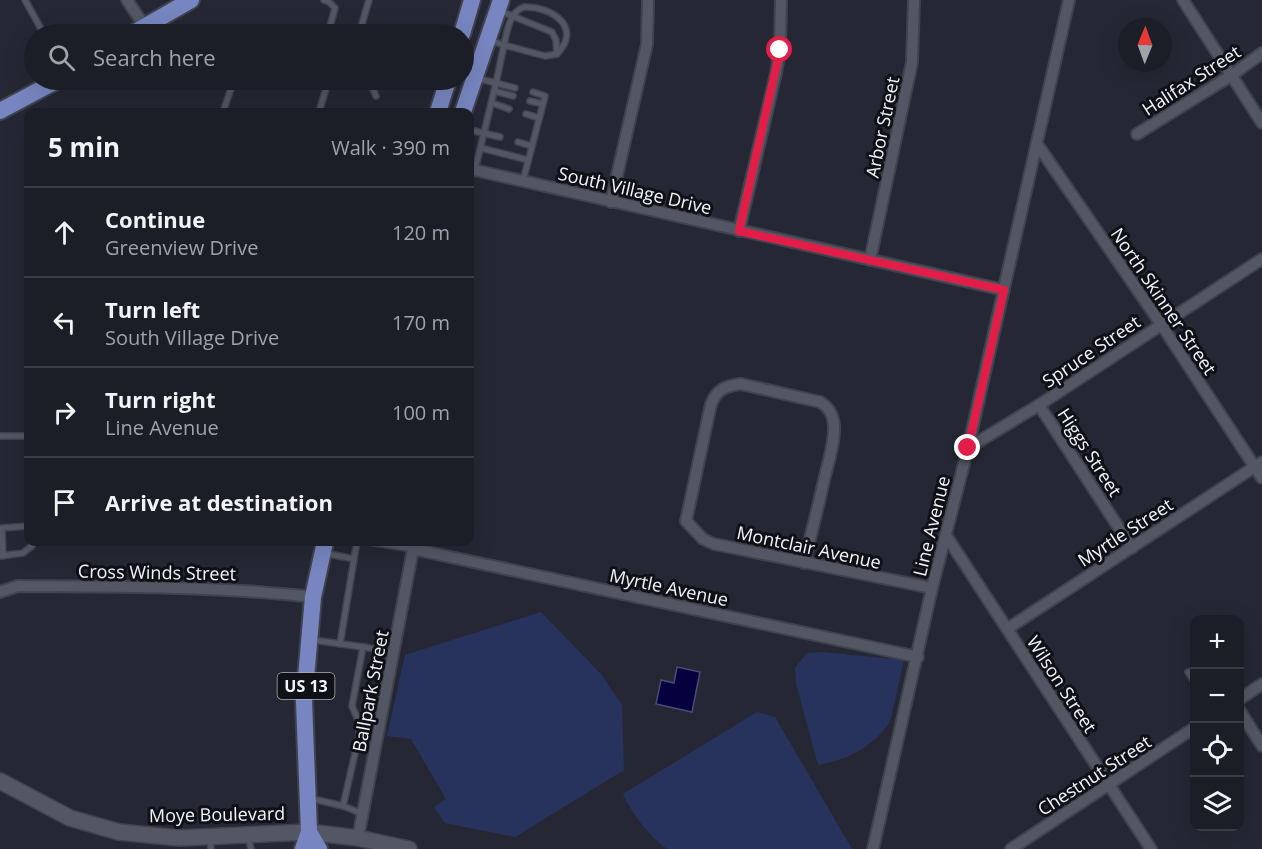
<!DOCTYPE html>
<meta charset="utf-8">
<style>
body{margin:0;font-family:"Open Sans",sans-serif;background:#25272f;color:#f1f3f6}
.controls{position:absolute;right:18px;bottom:18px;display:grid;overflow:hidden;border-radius:12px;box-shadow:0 6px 24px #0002}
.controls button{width:54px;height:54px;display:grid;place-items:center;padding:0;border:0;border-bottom:2px solid #3a3c44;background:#1c1e27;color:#f1f3f6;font:30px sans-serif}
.compass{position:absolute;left:1118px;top:18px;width:54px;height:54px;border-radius:50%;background:#1c1e27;box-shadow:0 6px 24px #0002;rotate:1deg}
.stop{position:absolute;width:18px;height:18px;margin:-14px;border:4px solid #e11d48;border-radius:50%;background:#fff}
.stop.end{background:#e11d48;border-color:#fff;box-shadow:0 2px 6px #0008}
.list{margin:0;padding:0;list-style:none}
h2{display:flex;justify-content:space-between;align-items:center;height:78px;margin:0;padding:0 24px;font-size:26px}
h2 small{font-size:20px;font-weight:400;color:#a0a2a7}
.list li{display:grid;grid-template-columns:39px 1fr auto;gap:18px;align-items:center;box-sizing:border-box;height:90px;padding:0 24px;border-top:2px solid #3a3c44}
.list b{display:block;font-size:22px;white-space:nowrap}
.list p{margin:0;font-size:20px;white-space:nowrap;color:#a0a2a7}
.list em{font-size:20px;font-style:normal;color:#a0a2a7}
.icon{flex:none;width:33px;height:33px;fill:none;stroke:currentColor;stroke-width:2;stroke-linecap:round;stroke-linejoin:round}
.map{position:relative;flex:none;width:1262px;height:849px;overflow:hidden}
.search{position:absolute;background:#1c1e27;box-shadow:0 6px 24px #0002;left:24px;top:24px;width:450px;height:66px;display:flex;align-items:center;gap:15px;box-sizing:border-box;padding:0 21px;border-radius:33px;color:#a0a2a7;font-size:22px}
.panel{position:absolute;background:#1c1e27;box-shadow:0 6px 24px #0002;left:24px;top:108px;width:450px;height:438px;border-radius:12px}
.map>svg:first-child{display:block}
.green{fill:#28335d}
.water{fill:#06003e;stroke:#4d4a77;stroke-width:1.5}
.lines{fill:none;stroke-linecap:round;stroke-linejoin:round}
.service-casing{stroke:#40434d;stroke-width:8}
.minor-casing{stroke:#40434d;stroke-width:14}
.secondary-casing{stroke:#40434d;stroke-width:18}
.primary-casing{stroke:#40434d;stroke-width:20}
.service{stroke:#535764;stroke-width:5}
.minor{stroke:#535764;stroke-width:10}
.secondary{stroke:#535764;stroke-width:15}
.primary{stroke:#7786c0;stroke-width:16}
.route{stroke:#e11d48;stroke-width:8}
.labels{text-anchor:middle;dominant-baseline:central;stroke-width:6;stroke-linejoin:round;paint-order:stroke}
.shield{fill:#101116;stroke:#aeb1b8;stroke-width:1.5}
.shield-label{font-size:16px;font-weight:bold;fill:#f2f5fd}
.street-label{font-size:18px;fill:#f2f5fd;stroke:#101116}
</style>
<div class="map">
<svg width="1262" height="849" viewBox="0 0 1262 849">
<rect width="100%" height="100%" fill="#252834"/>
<g class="green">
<path d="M541,612L601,674L622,705L624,770L515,837L445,823L434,807L446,799L411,739L387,736L405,655Z"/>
<path d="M822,652L904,660L890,722C872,747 849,759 819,765L817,761L796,683L795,668L807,653Z"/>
<path d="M757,712L775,717L852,849H667C648,835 633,815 623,794Z"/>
</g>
<path class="water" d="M677,667L700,672L692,712L656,704L661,680L674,683Z"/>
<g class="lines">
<g class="service-casing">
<g id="service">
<path d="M25,0L44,34"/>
<path d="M324,0L329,2L335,8L328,34"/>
<path d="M524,7C551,6 583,27 557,54L545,56L504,45C507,32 509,12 524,7Z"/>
<path d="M500,11L552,32L556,40L557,54"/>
<path d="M359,34L369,0"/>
<path d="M476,78L496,83L504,45L489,40"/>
<path d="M369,80L376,96"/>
<path d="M494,91L513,96"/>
<path d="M530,101L543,104"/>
<path d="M492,103L509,109"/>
<path d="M223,112L234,80"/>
<path d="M319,112L328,82"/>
<path d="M526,114L539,118"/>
<path d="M470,130L500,137"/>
<path d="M518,142L532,146"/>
<path d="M481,148L528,160"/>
<path d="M475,170L496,83L515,88"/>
<path d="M523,181L545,96L533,92"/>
<path d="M0,436H28"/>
<path d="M369,542L413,549"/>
<path d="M324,553L354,559L357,542"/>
<path d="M0,556L23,553L32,546L33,542"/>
<path d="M3,556L2,528L28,526"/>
<path d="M340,644L354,559"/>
<path d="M363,647L394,652"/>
<path d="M1188,672L1194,681"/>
<path d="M309,798L343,806L359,736V722L352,706L363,647L313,640"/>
<path d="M343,806L363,814"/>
<path d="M248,836L251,849"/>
<path d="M210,838L211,849"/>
</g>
</g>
<g class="minor-casing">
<g id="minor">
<path d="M127,0L145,27"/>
<path d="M1183,0L1262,123"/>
<path d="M1137,134L1232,75L1262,53"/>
<path d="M1037,144L1161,324L1262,478"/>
<path d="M470,169L1004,290"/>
<path d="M611,202L647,44L648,0"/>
<path d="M739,231L776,73L780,50L781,0"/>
<path d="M870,260L912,62L914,0"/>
<path d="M1039,405L1132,548"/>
<path d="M968,448L1039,405L1262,259"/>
<path d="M947,537L1151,849"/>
<path d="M804,563C811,535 818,508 824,480C828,463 835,443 834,425C833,415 829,407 820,402L741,384C726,386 717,389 711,404L686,521L703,539L714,544L932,588"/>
<path d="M0,592L18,586C116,587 215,586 313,597"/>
<path d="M1007,629L1262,462"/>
<path d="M1240,699L1262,684"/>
<path d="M1240,711L1262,746"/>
<path d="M358,838L413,549L918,657"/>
<path d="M873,849L932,588L968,448L1069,0"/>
<path d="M1011,849L1194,728"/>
</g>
</g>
<g class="secondary-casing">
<path id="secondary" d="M0,781L70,818L119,832L179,838L309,832L358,838L409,849"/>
</g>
<g class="primary-casing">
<g id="primary">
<path d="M132,34L191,0"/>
<path d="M462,34L472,0"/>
<path d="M0,111L58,80"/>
<path d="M438,112L448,80"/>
<path d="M463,112L501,0"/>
<path d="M309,832L319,849"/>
<path d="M303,849L309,832L304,701L313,597L325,542"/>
</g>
</g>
<use href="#service" class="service"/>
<use href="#minor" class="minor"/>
<use href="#secondary" class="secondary"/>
<use href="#primary" class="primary"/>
</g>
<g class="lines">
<path class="route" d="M780,50L739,231L1004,290L968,448"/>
</g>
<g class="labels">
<rect class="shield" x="277.5" y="673" width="57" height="26" rx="4.5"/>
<g class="shield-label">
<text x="306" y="686">US 13</text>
</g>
<g class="street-label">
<text transform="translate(1191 80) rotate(-33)">Halifax Street</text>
<text transform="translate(882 127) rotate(-78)">Arbor Street</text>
<text transform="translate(635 190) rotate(13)">South Village Drive</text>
<text transform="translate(1164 301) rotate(56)">North Skinner Street</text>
<text transform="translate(1091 351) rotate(-34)">Spruce Street</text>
<text transform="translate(1090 452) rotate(57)">Higgs Street</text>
<text transform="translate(931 526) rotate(-76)">Line Avenue</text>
<text transform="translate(1125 532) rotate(-33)">Myrtle Street</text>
<text transform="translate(809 547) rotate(12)">Montclair Avenue</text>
<text transform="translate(157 572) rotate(1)">Cross Winds Street</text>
<text transform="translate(669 587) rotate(12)">Myrtle Avenue</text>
<text transform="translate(1062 684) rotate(57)">Wilson Street</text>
<text transform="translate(370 691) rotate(-79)">Ballpark Street</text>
<text transform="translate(1094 775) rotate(-33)">Chestnut Street</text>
<text transform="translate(217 814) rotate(-1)">Moye Boulevard</text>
</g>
</g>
</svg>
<div class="controls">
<button>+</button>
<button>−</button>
<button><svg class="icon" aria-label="locate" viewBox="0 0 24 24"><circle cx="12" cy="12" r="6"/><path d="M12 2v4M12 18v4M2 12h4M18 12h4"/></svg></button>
<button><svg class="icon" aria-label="layers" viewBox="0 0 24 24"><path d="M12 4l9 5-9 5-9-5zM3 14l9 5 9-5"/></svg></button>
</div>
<svg class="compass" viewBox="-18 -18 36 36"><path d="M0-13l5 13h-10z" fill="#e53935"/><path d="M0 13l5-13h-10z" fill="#a0a2a7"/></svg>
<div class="stop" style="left:780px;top:50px"></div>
<div class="stop end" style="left:968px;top:448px"></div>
<div class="search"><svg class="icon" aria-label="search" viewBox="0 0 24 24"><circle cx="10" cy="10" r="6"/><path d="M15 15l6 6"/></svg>Search here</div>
<section class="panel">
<h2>5 min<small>Walk · 390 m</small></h2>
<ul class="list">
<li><svg class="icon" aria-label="ahead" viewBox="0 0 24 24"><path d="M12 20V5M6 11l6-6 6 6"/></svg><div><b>Continue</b><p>Greenview Drive</p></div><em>120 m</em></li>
<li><svg class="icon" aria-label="left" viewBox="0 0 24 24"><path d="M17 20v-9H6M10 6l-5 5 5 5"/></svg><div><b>Turn left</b><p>South Village Drive</p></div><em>170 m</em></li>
<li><svg class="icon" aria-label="right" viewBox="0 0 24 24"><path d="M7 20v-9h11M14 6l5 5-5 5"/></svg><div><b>Turn right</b><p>Line Avenue</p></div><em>100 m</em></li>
<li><svg class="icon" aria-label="arrive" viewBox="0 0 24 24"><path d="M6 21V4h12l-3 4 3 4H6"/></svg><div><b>Arrive at destination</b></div></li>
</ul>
</section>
</div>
